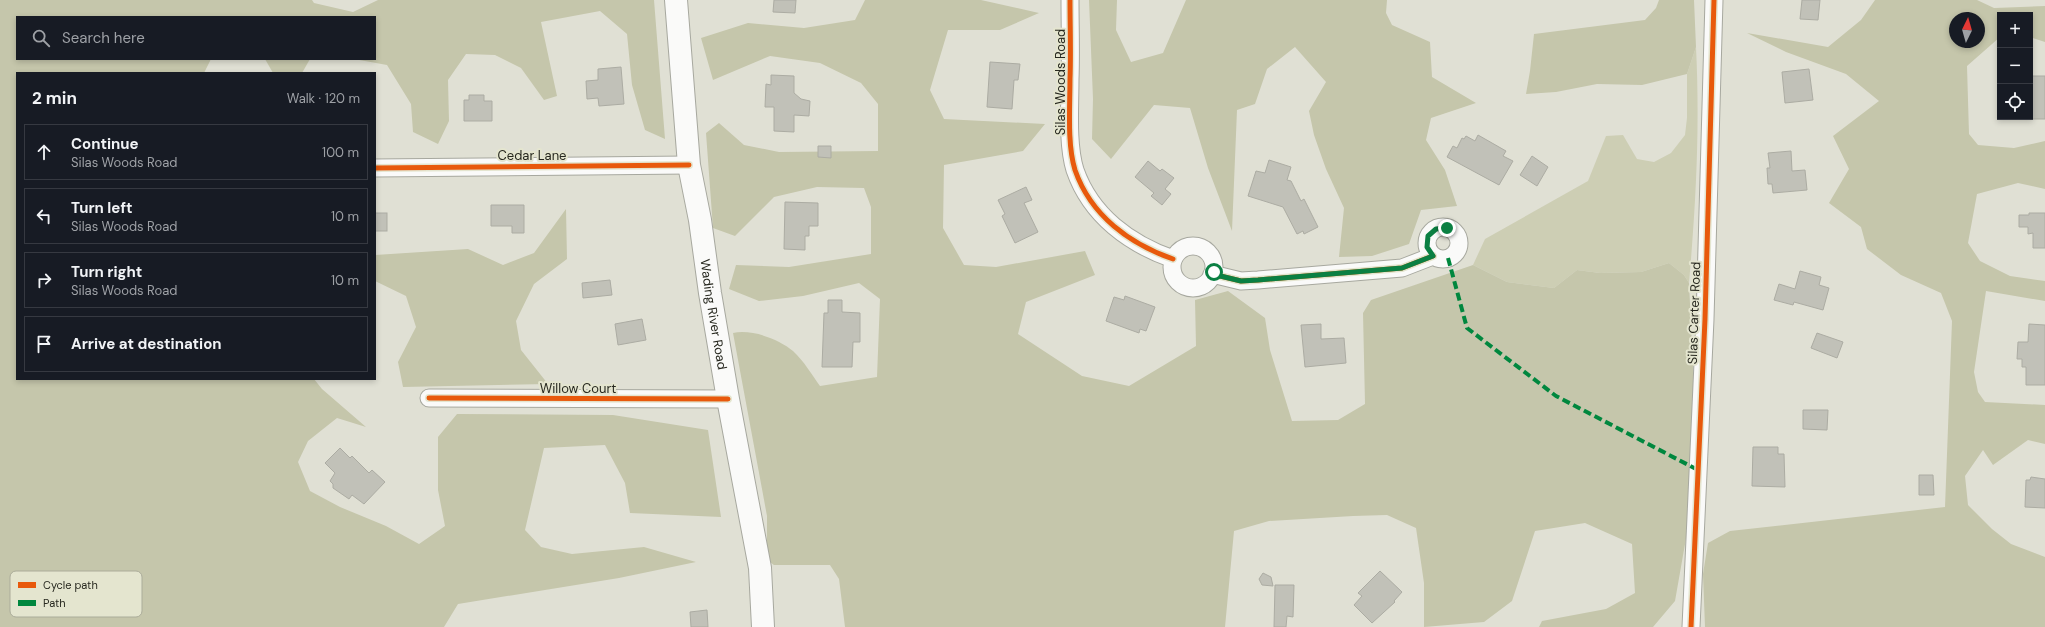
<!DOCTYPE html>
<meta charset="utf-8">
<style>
body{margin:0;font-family:"DM Sans",sans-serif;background:#242831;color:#f1f3f6}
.controls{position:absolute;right:12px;top:12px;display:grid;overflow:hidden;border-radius:0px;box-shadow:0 2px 6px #0003}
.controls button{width:36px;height:36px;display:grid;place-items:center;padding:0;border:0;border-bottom:1px solid #363941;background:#171b24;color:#f1f3f6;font:20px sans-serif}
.compass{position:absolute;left:1949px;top:12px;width:36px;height:36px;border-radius:50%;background:#171b24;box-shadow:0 2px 6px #0003;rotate:5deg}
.stop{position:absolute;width:12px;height:12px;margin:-9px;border:3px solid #0b8043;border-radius:50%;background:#fff}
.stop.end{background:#0b8043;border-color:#fff;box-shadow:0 1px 4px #0008}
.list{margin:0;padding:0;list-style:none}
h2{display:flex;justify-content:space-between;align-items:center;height:52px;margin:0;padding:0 16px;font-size:17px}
h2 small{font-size:13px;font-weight:400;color:#9ea1a6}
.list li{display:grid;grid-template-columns:26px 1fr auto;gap:12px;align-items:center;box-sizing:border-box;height:56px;margin:0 8px 8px;padding:0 8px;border:1px solid #363941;border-radius:0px}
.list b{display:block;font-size:15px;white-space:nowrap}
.list p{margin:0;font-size:13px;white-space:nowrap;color:#9ea1a6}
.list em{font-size:13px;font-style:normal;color:#9ea1a6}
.icon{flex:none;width:22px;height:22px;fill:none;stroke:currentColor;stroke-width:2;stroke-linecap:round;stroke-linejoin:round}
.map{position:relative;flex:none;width:2045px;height:627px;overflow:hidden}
.search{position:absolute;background:#171b24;box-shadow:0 2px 6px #0003;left:16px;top:16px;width:360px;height:44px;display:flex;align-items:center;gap:10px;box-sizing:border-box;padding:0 14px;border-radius:0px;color:#9ea1a6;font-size:15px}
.panel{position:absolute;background:#171b24;box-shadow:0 2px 6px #0003;left:16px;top:72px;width:360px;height:308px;border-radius:0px}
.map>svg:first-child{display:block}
.green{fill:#cdceb4}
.forest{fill:#c5c6ab;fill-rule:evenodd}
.building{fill:#c1c1b8;stroke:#acaca3}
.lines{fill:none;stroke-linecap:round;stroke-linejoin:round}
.minor-casing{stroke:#a7a89f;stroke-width:19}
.secondary-casing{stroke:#a7a89f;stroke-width:24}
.minor{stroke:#fafaf9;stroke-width:17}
.secondary{stroke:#fafaf9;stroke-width:22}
.quiet{stroke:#00873e;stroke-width:4;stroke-dasharray:8 4;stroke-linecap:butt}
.cycleway-casing{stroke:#e4e5cf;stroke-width:8}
.cycleway{stroke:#e8590c;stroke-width:5}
.route{stroke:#0b8043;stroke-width:5}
.labels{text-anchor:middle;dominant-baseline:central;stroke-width:4;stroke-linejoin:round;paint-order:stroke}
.street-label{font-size:13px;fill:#27281f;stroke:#e4e5cf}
.key{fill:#e4e5cf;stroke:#abac9a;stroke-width:1}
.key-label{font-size:11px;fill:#27281f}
</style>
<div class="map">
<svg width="2045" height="627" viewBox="0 0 2045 627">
<rect width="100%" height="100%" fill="#e0e0d4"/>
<path class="green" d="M1696,47C1700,128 1696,202 1689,283L1684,275L1669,263L1641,272L1600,273L1577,270L1554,288L1507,282L1473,265L1485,239L1588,181L1606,136L1623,135L1637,159L1654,162L1671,153L1685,135L1687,118V74Z"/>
<g class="forest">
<path d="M0,0H312L314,3L353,12L378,0H654L665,139L645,130L632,85L627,34L600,11L541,22L557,96L544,100L521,68L495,55L466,54L448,80L449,121L438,144L413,132L411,104L387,65L354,59H375V17H17V59H211L204,73H17V379H314L322,389L366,427L337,418L308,441L298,462L310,491L340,507L386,526L419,544L445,526L438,490V437L457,414L613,415L708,430L721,517L630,513L625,483L605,445L544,448L525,530L541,547L572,554L644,547L696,562L619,578L458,604L444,627H0Z"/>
<path d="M865,0H981L1039,13L1000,30H948L930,90L944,119L1045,124L1023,151L944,165L943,228L964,265L996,267L1085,251L1095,275L1026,302L1018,334L1082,376L1129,386L1196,346L1195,300L1228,291L1265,318L1270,350L1292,421L1338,420L1365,404L1363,313L1371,300L1473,265L1507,282L1554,288L1577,270L1600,273L1641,272L1669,263L1684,275L1689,283L1698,470L1675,601L1653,627H1539L1542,621L1606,609L1635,593L1632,544L1585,523L1535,531L1512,601L1484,622L1424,627V583L1416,528L1387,515L1353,516L1269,521L1234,531L1225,627H845L839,579L830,565H774L767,560V516L733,333C752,329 779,339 793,351C804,361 812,375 820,386L877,377L880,299L859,283L803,296L759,301L729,289L736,265L789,267L871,254V207L864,188L817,187L774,197L735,236L713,228L706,133L719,123L744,145L779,152L878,151V104L861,83L820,63L770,56L713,80L701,38L748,23L804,28L855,20Z"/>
<path d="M1089,0H1117L1116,30L1131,62L1163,53L1186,0H1387L1386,13L1392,25L1430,42L1432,77L1476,103L1431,118L1426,140L1445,170L1457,206L1421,210L1409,244L1372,256L1339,257L1344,208L1326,169L1314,135L1309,111L1326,82L1295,47L1267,69L1255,104L1237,110L1232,231L1208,168L1190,108L1154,105L1111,159L1092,139L1093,99Z"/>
<path d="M1659,0H1694L1696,47L1687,74L1642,85L1597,84L1556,92L1526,94L1530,71L1534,34L1645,20L1656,8Z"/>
<path d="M1875,0H1977L1994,8L2045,6V42L2030,37V15H2000V37L1967,66L1969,134L1978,145L2014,148L2045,141V189L2018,183L1977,194L1968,243L1980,261L2010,276L2045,281V301L1986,291L1974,372L1978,392L1985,402L2045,405V444L2028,440L1993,465L1983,450L1965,476L1968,505L1992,529L2011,544L2045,557V627H1705L1703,574L1708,543L1730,531L1945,507L1952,321L1941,293L1901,275L1867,249L1861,227L1829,203L1849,169L1833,136L1879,101L1846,74L1786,52L1747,33L1828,47L1861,20ZM1955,18H1979V42H1955Z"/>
<path d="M265,59H310L302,73H273Z"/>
<path d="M566,209L567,259L534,284L516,321L521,350L548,384L403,387L398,362L416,327L406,296L375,281V255L468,249L503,265L534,253Z"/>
</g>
<g class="building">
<path d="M774,0H796L795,13L773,12Z"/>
<path d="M1802,0H1820L1818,20L1800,19Z"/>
<path d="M990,62L1020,64L1018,80H1014L1012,109L987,107Z"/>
<path d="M621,67L624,104L599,106L598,98L587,99L586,81L598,80V69Z"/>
<path d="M1809,69L1813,100L1785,103L1782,72Z"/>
<path d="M771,75L794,76V93L801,99L810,101L809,116L794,115V132L774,131V107H765L766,84L771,85Z"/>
<rect x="2030" y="76" width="15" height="43"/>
<path d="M469,95H484V101H492V121H464V100H469Z"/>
<path d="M1478,135L1506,151L1503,156L1513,161L1499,185L1447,157L1453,146L1457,148L1462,138L1464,139L1466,136L1475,141Z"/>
<path d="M818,146H831V158L818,157Z"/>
<path d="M1791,151L1792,171L1805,170L1807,190L1773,193L1772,184H1768L1767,168H1770L1768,153Z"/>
<path d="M1532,156L1548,167L1537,186L1520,175Z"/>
<path d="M1269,160L1291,167L1287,180L1291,181L1301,201L1304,199L1318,227L1304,234L1303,231L1297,234L1283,207L1248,196L1256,171L1265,173Z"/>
<path d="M1148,161L1160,171L1162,169L1174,178L1165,189L1171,194L1162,205L1151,196L1154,193L1135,177Z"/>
<path d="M1026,187L1032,200L1024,203L1038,232L1015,243L1002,216L1005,214L998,200Z"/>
<path d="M785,202L818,203V226H809V236H805V250L784,249Z"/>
<path d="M491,205H524V233H512V226H491Z"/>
<rect x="375" y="213" width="12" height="18"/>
<path d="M2029,213H2045V248H2033V233L2028,234V227H2019V215H2029Z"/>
<path d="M1800,271L1821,277L1819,285L1829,288L1823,310L1794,302L1793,305L1774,300L1779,284L1795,289Z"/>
<path d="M610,280L612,295L583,298L582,283Z"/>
<path d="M1125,296L1155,307L1146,331L1140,329L1139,333L1106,321L1114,297L1124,300Z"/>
<path d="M828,300H842V312L860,313V342H853L852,367H822L824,313H828Z"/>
<path d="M642,319L646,340L618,345L615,324Z"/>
<path d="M1321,324V339L1344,338L1346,363L1305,367L1301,325Z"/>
<path d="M2029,324L2045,325V385H2026V367H2022V359H2017L2018,342H2028Z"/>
<path d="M1817,333L1843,342L1837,358L1811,348Z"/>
<path d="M1803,410H1828L1827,430L1803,429Z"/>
<path d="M1753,447H1778V454H1784L1785,487L1752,486Z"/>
<path d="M340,448L350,458L352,456L369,473L372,470L385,482L364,504L352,495L349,499L333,488V484L330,481L335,473L325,463Z"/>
<path d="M1919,475H1933L1934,495H1919Z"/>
<path d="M2031,477L2045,479V508L2025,507L2026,480H2030Z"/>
<path d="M1380,571L1402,592L1394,601L1395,602L1372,623L1354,605L1362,596L1358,593Z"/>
<path d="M1263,573L1271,577L1273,586L1262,585L1259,579Z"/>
<path d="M1275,585H1294L1293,617L1287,616L1286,627H1274Z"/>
<path d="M707,610L708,627H691L690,612Z"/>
</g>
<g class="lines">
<g class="minor-casing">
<g id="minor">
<path d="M1070,0C1070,26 1071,53 1070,79C1070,107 1067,144 1075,170C1091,216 1130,244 1173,259"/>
<path d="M375,168L689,165"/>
<circle cx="1443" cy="243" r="16"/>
<circle cx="1193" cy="267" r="21"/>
<path d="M1212,274L1241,281L1258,280L1402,268L1433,256"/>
<path d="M429,398L728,399"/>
<path d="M1691,627L1705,319L1714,0"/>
</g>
</g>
<g class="secondary-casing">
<g id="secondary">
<path id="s1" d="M676,0L689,165L700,220L710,293L728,399L760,568L763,627"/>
</g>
</g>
<use href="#minor" class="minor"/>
<use href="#secondary" class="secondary"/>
<path class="quiet" d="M1448,258L1467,328L1556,396L1698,470"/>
<g class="cycleway-casing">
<g id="cycleway">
<path d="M1070,0C1070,26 1071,53 1070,79C1070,107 1067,144 1075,170C1091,216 1130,244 1173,259"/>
<path d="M375,168L689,165"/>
<path d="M1212,274L1241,281L1258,280L1402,268L1433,256"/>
<path d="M429,398L728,399"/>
<path d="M1691,627L1705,319L1714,0"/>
</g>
</g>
<use href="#cycleway" class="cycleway"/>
</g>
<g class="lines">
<path class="route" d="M1214,272L1212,274L1241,281L1258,280L1402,268L1433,256L1427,247L1428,236L1436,229L1447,228"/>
</g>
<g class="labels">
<g class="street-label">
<text transform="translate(1060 82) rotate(-90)">Silas Woods Road</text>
<text x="532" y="155">Cedar Lane</text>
<text transform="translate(1694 313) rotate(-88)">Silas Carter Road</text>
<text stroke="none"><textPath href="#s1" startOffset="317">Wading River Road</textPath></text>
<text x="578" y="388">Willow Court</text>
</g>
</g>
<rect x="10" y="571" width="132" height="46" rx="6" class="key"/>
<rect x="18" y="582" width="18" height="6" fill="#e8590c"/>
<rect x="18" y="600" width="18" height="6" fill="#00873e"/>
<g class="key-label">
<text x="43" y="589">Cycle path</text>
<text x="43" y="607">Path</text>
</g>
</svg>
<div class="controls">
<button>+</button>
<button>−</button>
<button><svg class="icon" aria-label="locate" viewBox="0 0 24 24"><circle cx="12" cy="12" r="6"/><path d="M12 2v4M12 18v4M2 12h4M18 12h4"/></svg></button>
</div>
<svg class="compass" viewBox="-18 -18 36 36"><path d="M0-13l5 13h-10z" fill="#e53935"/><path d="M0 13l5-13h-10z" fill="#9ea1a6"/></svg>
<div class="stop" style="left:1214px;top:272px"></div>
<div class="stop end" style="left:1447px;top:228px"></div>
<div class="search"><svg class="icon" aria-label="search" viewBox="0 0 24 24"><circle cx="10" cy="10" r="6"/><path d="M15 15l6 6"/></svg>Search here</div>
<section class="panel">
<h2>2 min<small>Walk · 120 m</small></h2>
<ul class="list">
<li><svg class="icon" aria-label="ahead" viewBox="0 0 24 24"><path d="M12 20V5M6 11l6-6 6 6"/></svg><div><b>Continue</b><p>Silas Woods Road</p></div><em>100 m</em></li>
<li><svg class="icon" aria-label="left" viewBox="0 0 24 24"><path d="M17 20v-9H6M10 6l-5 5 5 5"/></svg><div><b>Turn left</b><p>Silas Woods Road</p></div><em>10 m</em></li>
<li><svg class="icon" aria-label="right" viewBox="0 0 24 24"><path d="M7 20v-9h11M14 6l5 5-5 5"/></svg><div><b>Turn right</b><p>Silas Woods Road</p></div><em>10 m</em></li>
<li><svg class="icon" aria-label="arrive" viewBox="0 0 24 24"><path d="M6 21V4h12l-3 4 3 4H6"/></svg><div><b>Arrive at destination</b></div></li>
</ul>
</section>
</div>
